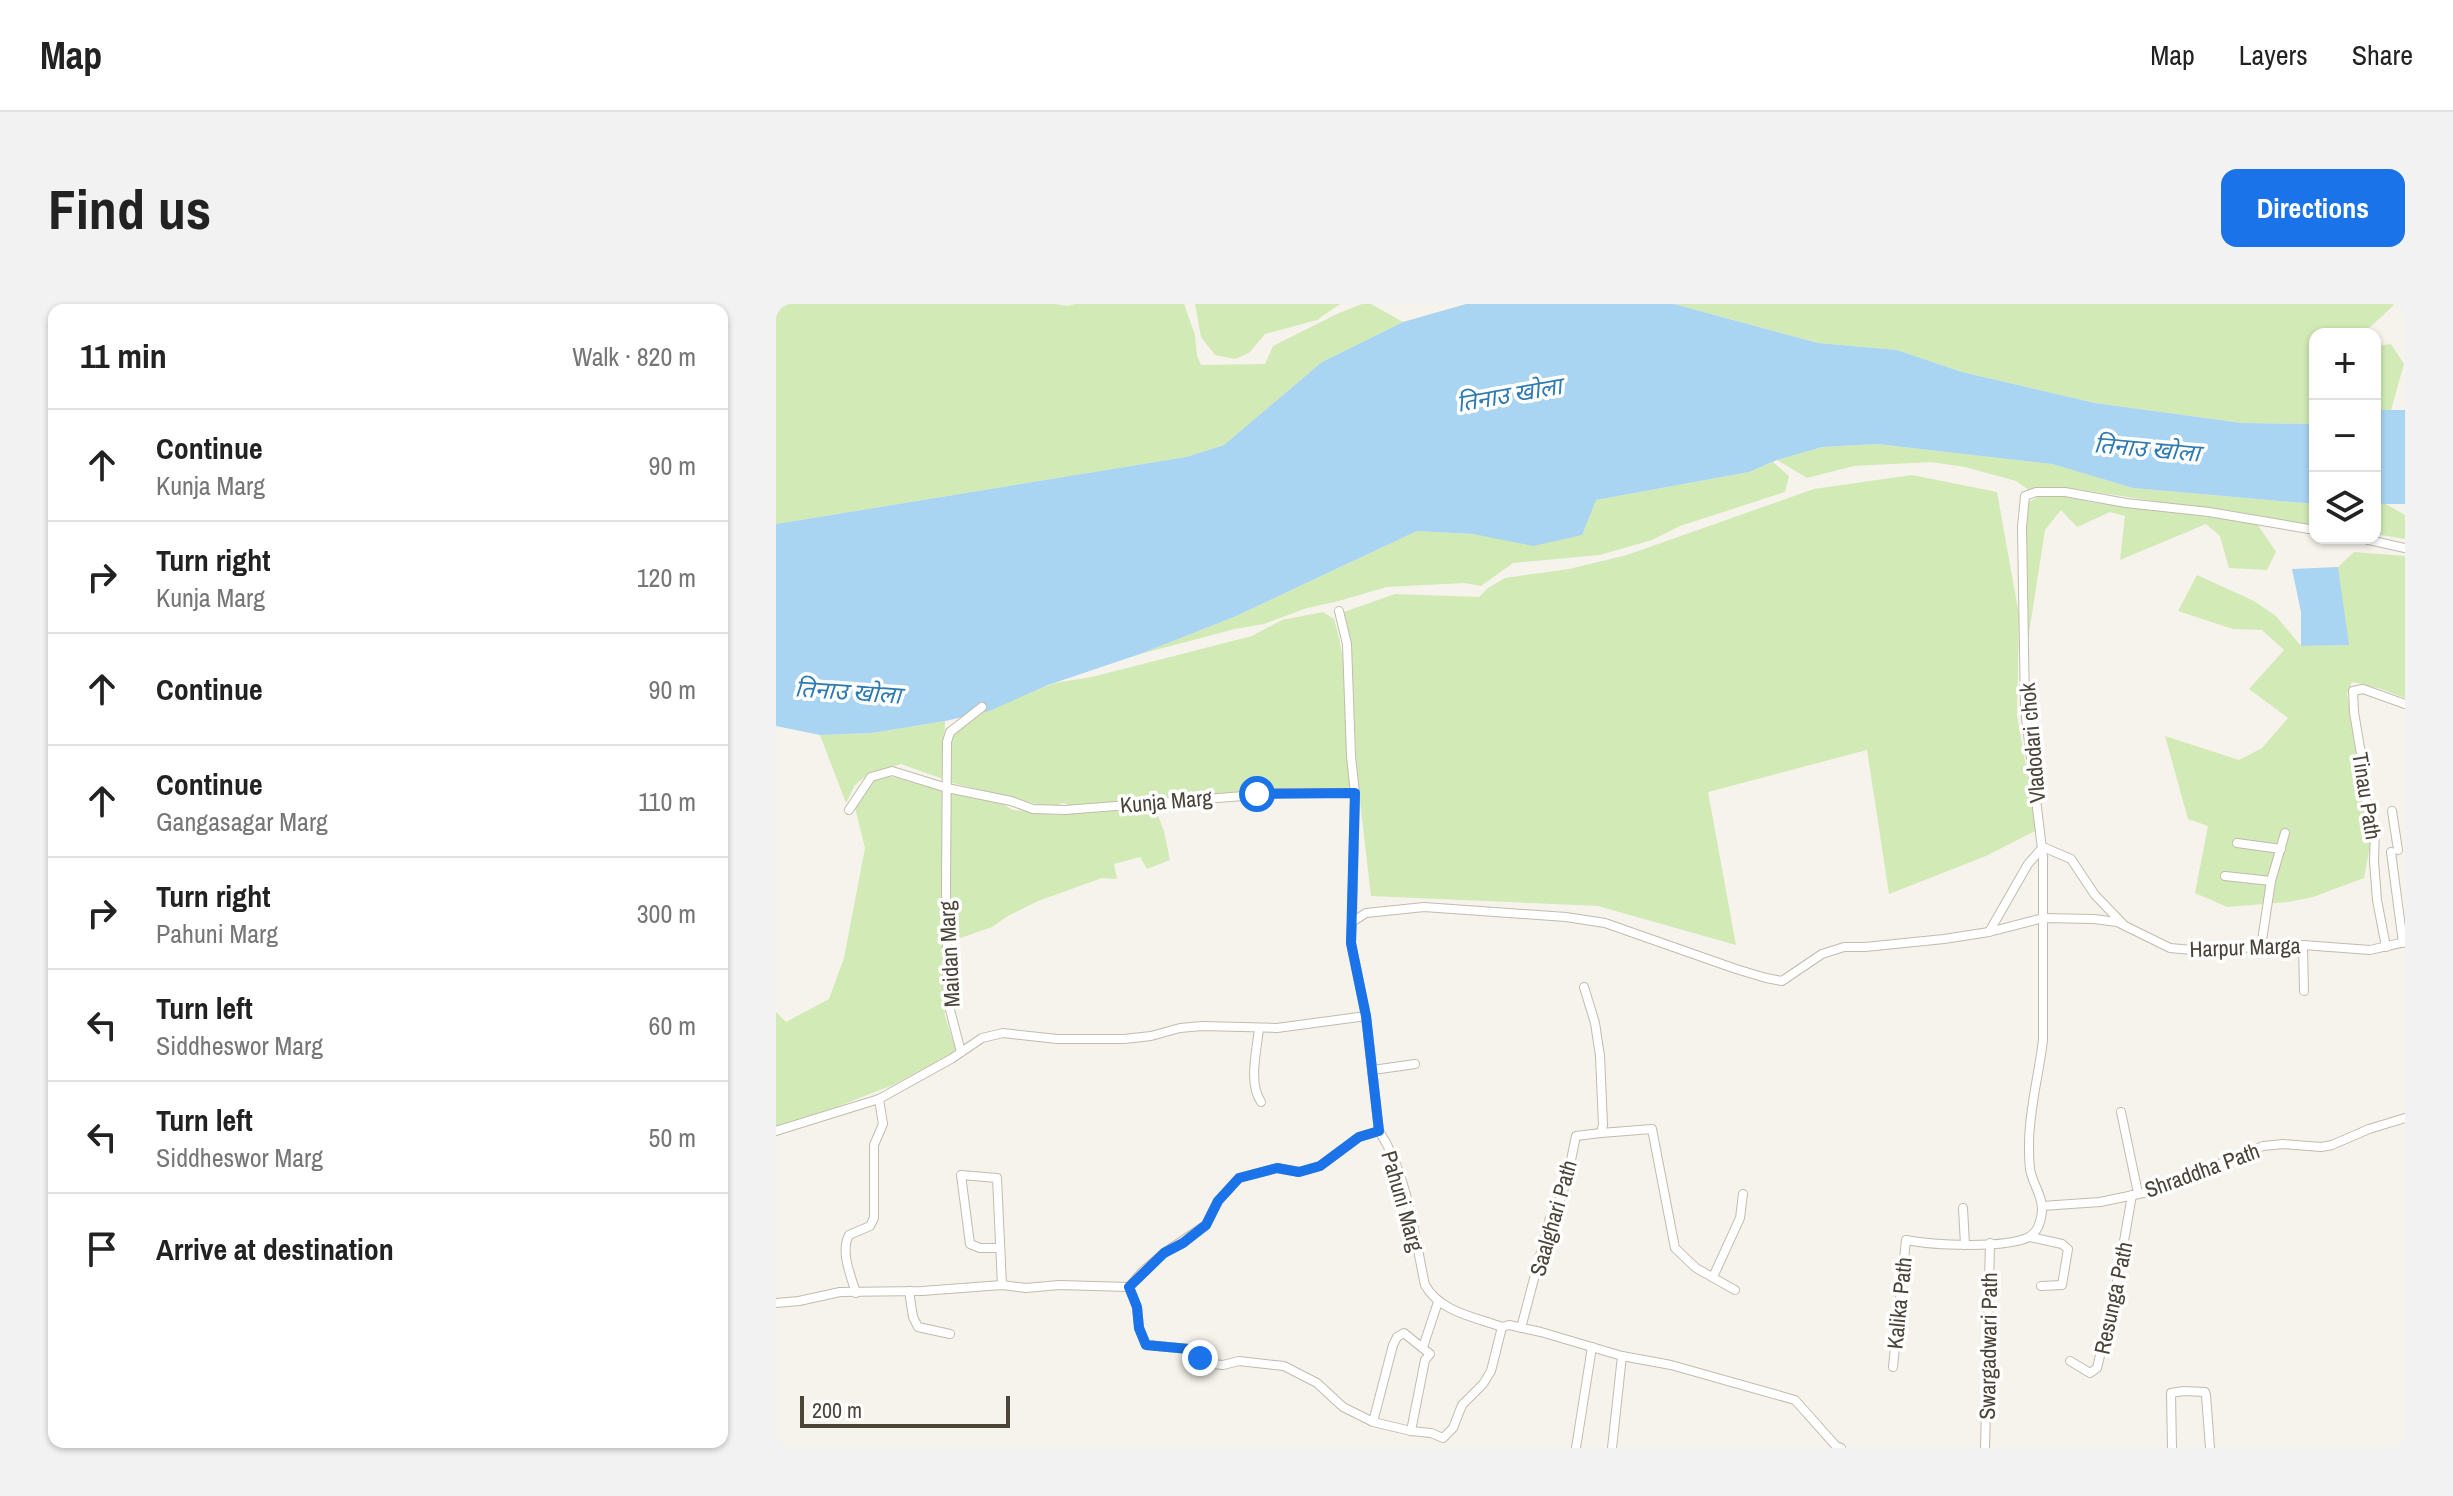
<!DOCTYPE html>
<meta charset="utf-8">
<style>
body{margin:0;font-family:"Archivo Narrow","Noto Sans Devanagari",sans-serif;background:#f2f2f2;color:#222}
.controls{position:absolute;right:24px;top:24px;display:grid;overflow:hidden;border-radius:16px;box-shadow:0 2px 6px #0004}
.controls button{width:72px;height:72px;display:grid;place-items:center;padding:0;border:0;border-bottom:2px solid #e0e0e0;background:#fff;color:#222;font:40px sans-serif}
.scale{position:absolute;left:24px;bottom:20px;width:210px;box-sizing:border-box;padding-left:8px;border:4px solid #4b4439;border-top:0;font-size:22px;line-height:28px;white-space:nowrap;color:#4b4439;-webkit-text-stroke:6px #fff;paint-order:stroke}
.stop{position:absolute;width:24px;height:24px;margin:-18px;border:6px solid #1a73e8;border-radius:50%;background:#fff}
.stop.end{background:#1a73e8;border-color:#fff;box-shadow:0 2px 8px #0008}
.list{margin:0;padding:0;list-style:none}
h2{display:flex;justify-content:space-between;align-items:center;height:104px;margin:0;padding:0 32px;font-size:34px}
h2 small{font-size:26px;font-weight:400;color:#767676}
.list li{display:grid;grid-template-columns:52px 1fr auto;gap:24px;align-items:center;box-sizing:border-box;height:112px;padding:0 32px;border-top:2px solid #e0e0e0}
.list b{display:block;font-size:30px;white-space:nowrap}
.list p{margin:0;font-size:26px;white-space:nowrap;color:#767676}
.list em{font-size:26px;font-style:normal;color:#767676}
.icon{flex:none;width:44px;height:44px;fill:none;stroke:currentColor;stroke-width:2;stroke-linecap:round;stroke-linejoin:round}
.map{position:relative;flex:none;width:1629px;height:1144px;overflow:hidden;border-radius:16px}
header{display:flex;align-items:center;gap:48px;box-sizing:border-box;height:112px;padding:0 40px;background:#fff;border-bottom:2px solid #e0e0e0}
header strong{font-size:38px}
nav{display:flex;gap:44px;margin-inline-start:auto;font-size:28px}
.intro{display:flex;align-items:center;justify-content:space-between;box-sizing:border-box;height:192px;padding:0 48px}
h1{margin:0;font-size:56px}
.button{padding:20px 36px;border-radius:16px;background:#1a73e8;color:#fff;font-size:28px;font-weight:700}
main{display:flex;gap:48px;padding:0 48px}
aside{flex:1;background:#fff;border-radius:16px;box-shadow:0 2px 6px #0004}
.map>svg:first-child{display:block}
.green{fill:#d2eab5}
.water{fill:#a9d4f2}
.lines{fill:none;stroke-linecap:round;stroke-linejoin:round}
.minor-casing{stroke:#c2bbae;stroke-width:10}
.minor{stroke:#fff;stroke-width:8}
.route{stroke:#1a73e8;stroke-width:10}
.labels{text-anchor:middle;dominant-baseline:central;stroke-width:7;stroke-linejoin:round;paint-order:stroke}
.street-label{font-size:22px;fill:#4b4439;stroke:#fff}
.water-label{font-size:24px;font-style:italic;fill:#2e7ab2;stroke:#fff}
</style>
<header>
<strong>Map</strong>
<nav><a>Map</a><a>Layers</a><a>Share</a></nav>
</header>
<div class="intro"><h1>Find us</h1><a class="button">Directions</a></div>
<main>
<aside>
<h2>11 min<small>Walk · 820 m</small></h2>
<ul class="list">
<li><svg class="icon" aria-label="ahead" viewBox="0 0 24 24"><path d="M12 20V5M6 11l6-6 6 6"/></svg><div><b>Continue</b><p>Kunja Marg</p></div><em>90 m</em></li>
<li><svg class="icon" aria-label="right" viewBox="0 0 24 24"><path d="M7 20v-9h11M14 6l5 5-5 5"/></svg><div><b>Turn right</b><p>Kunja Marg</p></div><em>120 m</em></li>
<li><svg class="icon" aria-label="ahead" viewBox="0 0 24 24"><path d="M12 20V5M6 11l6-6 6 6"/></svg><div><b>Continue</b></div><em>90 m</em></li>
<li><svg class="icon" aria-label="ahead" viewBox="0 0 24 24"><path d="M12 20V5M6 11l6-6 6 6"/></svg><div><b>Continue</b><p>Gangasagar Marg</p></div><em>110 m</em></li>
<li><svg class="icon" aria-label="right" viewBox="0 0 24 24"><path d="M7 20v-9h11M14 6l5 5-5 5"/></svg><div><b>Turn right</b><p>Pahuni Marg</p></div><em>300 m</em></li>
<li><svg class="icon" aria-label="left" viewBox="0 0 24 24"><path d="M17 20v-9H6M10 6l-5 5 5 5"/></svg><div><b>Turn left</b><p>Siddheswor Marg</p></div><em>60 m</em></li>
<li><svg class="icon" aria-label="left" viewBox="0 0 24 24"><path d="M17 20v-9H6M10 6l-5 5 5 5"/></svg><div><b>Turn left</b><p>Siddheswor Marg</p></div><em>50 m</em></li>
<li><svg class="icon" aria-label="arrive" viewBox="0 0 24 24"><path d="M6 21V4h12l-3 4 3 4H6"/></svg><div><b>Arrive at destination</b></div></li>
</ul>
</aside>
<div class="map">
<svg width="1629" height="1144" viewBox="0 0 1629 1144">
<rect width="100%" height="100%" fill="#f6f3ec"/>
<g class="green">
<path d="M0,0H280L291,2L299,0H408L419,31L421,52L425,61L489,60L497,42L563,9L586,0H595L627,18L546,58L448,141L410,153L0,220Z"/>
<path d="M419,0H564L541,16L489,30L473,49L459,55L439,51L425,33Z"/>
<path d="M898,0H1619L1592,25L1590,30H1539V120L1466,119L1319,99L1186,68L1121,46L1042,39Z"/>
<path d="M1615,40L1628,60L1615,106L1599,108V42Z"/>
<path d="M1101,140L1276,160L1357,184L1539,200V222L1300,185L1253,186L1240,177L1189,163L1155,158L1078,162L1031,174L1001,156L1046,143Z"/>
<path d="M997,158L1013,172L1009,188L904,222L876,236L824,251L737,259L705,282L688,279L611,283L559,298L531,304L488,320L459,325L364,350L458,313L641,227L697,230L820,196L973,168Z"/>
<path d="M1136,171L1221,188L1243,311L1241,411L1261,526L1210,552L1113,590L1091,446L932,488L960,641L822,602L595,592L581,471L575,343L565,309L619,290L703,293L712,284L729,274L793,265L851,251L1038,185Z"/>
<path d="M1296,192L1313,198L1440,212L1482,221L1500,248L1491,266L1453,264L1444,232L1430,220L1344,256L1349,212L1334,208L1301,223L1285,206L1269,226L1252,336L1250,200L1262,193Z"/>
<path d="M1599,200H1610L1629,211V235L1599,230Z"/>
<path d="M1578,248L1629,252V394L1605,385L1576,378L1571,390L1581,443L1584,488L1596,531L1588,574L1537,593L1512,598L1451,603L1419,589L1432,522L1412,515L1389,432L1463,456L1486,444L1512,414L1473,385L1508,346L1486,326L1457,325L1402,307L1421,271L1478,297L1500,312L1525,342L1571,341L1562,263Z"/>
<path d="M547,308L558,315C575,371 572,433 574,492L508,487L291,504L292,500L286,499L277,504L173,478L174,435L202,407L279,379L316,373L476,332L506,316Z"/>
<path d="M169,417L167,475L125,460L92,470L79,481L70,499L44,431L96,429Z"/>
<path d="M105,472L117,473L168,487L167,692L169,712L180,747L117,781L19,819L0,822V708L10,718L53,695L68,654L89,544L79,504L94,478Z"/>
<path d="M174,489L227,500L237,506L281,511L379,504L388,527L394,556L371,565L364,553L338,560L341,575L326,574L262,597L232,612L216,623L173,638Z"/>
</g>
<g class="water">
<path d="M690,0H898L1042,39L1121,46L1186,68L1319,99L1466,119L1539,120V200L1357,184L1276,160L1101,140L1046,143L1001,156L973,168L820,196L806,231L757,242L697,230L641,227L458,313L364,350L272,381L213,407L169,417L96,429L44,431L0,422V220L410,153L448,141L546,58L627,18Z"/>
<path d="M1604,106H1629V200H1599V108Z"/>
<path d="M1562,263L1573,341L1525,342V308L1516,265Z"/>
</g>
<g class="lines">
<g class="minor-casing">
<g id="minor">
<path d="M1584,234L1629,244"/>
<path d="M563,307L571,340L575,452L579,489L576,618"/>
<path d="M73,506L95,473L116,467L171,484L235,497L257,505L289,506L505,489H579"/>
<path d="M1616,507L1622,546"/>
<path d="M1461,539L1505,545"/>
<path d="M1615,548L1627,639"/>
<path d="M1449,572L1495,577"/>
<path d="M1213,628L1252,560L1267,543L1295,555L1319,591L1347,620"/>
<path d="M1527,641L1528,687"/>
<path d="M1485,643L1495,577L1509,529"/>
<path d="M1610,643L1601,596L1598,557L1599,523L1593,511L1587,480L1588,468L1578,408L1577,387L1587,385L1629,400"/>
<path d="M590,712L603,827"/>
<path d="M483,724C481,746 472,779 485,798"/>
<path d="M185,748L172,698L170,586L171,438L174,428L206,403"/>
<path d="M597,766L639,760"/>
<path d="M1345,808L1362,889"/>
<path d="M0,827L103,795L175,755L206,734L227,729L281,735H348L375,732L404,724L426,722L501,724L590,712L575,639L576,618L590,609L648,603L790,613L829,619L960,665L990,674L1006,677L1046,650L1068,643H1089L1168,635L1213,628L1267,614L1318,615L1341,618L1394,644L1416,646L1527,641L1594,646L1629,638"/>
<path d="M825,829L876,825L899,944L920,964L959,986"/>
<path d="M1266,902L1324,898L1372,888L1422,866L1449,858L1487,842L1507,840L1545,843L1556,841L1593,825L1629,814"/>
<path d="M1187,904L1189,941"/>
<path d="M1254,933L1286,940L1292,945L1286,981L1265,982"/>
<path d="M223,944H204L194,940L185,871L221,874L226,981"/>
<path d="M937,973L964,914L967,890"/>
<path d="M353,983L361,1003L363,1024L370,1041L413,1045L424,1054L437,1060L447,1061L463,1057L508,1062L541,1079L567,1103L597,1118L635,1127L655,1129L667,1134L677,1124L686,1101L707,1080L715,1067L726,1023"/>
<path d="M133,987L137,1013L142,1023L174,1030"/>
<path d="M80,989C75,972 64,948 73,931L94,922L98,914V841L107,820L103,795"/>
<path d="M0,999L23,997L64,988L146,987L226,981L250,984L283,981L353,983L366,968L388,949L430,921L442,897L463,874L501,864L523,868L544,862L583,833L603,827C632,871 638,930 649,981C664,1008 699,1013 726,1023L733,1021L765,1028L846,1052L895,1061L1019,1096L1060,1142L1065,1144"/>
<path d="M745,1024L774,914C790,891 794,859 800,832L825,829L827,821L824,752L819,719L808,683"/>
<path d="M647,1043L662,998"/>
<path d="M1294,1057L1314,1069L1321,1064L1339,989L1356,891"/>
<path d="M1117,1063L1130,936C1156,941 1229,945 1253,933C1262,928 1265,917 1266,907C1267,892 1256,879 1254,865C1253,857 1253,848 1253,840C1253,805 1263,771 1267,736V553L1249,405L1246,223L1249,192L1260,188H1289L1350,199L1433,208L1539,226"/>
<path d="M597,1118L617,1041L621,1033L628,1029L654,1050L649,1056L635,1127"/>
<path d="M800,1144L816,1043"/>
<path d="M836,1144L846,1052"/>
<path d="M1209,1144L1214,939"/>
<path d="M1396,1144L1395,1089L1408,1087L1429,1088L1430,1091L1434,1144"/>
</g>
</g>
<use href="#minor" class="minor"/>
</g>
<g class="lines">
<path class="route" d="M424,1054L413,1045L370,1041L363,1024L361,1003L353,983L388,949L407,939L430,921L442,897L463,874L501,864L523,868L544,862L583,833L603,827L590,712L575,639L579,489L481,490"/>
</g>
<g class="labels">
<g class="street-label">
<text transform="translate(1256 439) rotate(-95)">Vladodari chok</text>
<text transform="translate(1591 492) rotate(81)">Tinau Path</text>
<text transform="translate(390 497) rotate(-5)">Kunja Marg</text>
<text transform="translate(1469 643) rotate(-2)">Harpur Marga</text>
<text transform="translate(173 650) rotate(-93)">Maidan Marg</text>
<text transform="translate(1426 866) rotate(-20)">Shraddha Path</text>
<text transform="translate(627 897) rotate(74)">Pahuni Marg</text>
<text transform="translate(777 914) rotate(-74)">Saalghari Path</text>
<text transform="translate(1337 994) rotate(-78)">Resunga Path</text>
<text transform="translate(1123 999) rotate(-84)">Kalika Path</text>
<text transform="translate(1212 1042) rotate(-89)">Swargadwari Path</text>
</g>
<g class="water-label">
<text transform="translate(733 90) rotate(-10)">तिनाउ खोला</text>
<text transform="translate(1371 144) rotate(5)">तिनाउ खोला</text>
<text transform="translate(72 387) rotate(4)">तिनाउ खोला</text>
</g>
</g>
</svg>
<div class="controls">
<button>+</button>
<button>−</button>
<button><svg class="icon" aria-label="layers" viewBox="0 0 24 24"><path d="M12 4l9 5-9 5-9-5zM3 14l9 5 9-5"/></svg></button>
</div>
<div class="scale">200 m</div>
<div class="stop" style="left:481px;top:490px"></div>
<div class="stop end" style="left:424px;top:1054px"></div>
</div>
</main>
